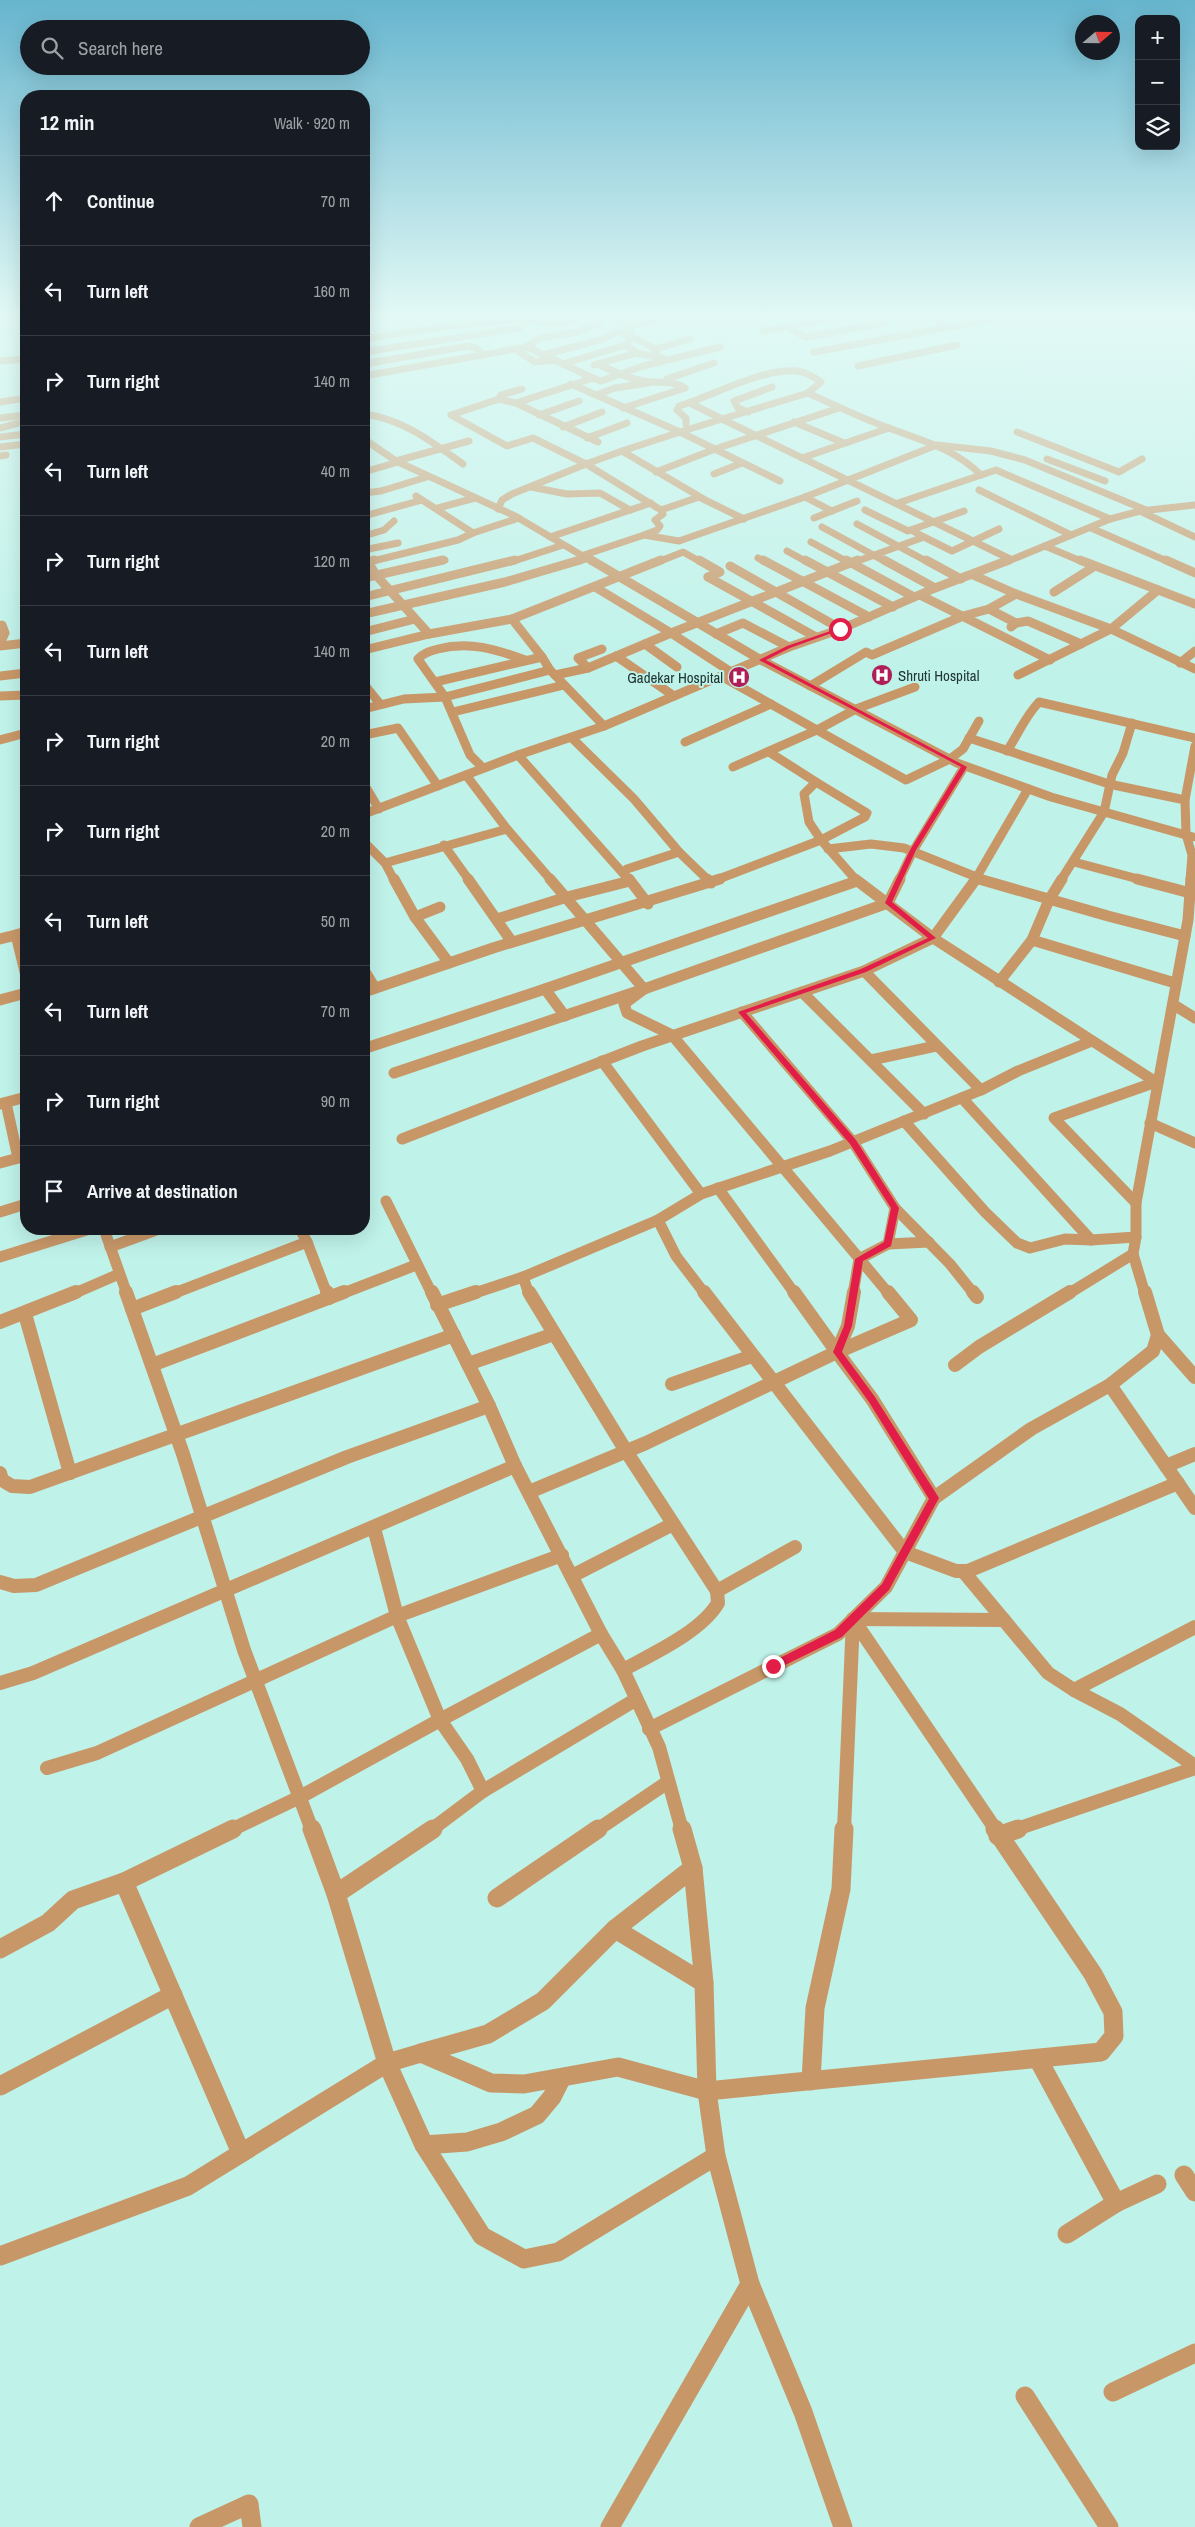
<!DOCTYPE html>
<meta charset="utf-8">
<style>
body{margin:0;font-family:"Archivo Narrow",sans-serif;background:#20242c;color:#f1f3f6}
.controls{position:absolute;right:15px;top:15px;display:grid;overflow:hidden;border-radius:10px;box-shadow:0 5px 20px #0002}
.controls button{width:45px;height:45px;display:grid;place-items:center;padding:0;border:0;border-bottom:1px solid #363941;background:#171b24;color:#f1f3f6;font:25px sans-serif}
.compass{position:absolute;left:1075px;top:15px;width:45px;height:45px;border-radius:50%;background:#171b24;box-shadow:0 5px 20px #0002;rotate:70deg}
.stop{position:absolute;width:15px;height:15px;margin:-11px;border:4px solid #e11d48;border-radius:50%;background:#fff}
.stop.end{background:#e11d48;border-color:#fff;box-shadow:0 1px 5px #0008}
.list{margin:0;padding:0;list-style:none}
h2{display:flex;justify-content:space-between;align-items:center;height:65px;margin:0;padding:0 20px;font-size:21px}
h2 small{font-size:16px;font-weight:400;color:#9ea1a6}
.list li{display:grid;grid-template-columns:32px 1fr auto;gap:15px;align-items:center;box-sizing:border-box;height:90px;padding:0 20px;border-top:1px solid #363941}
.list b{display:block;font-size:19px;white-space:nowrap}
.list em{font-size:16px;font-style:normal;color:#9ea1a6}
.icon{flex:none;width:28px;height:28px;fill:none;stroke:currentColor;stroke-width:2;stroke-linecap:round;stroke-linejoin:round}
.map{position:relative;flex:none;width:1195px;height:2527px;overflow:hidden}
.search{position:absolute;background:#171b24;box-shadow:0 5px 20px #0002;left:20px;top:20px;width:350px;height:55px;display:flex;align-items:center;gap:12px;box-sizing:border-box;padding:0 18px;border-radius:28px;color:#9ea1a6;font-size:19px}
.panel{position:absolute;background:#171b24;box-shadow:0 5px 20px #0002;left:20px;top:90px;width:350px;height:1145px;border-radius:20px}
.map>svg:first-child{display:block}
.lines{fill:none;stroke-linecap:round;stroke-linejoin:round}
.minor-far4{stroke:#c89768;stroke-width:7}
.minor-far3{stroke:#c89768;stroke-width:9}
.minor-far2{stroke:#c89768;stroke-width:11}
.minor-far1{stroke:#c89768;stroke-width:14}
.minor{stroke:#c89768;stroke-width:19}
.route{fill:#e11d48}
.labels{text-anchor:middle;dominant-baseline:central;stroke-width:4;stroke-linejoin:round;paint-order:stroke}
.far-poi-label{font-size:15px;fill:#213532;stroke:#bff2e9;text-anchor:start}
</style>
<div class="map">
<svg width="1195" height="2527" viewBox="0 0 1195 2527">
<rect width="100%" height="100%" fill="#bff2e9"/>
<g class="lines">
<g class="minor-far4">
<path d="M930,316L948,327"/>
<path d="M424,317L435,316"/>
<path d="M614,318L628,326L633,337L625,345L637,353L662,358"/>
<path d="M628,326L664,318"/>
<path d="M791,329L805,337L885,323"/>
<path d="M763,331L844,316"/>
<path d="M364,339C414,331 464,323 514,320C535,319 554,327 575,320L577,316"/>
<path d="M515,349L535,362L555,360"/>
<path d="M364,352L519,328"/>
<path d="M814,352L1009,316"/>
<path d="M543,355L603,339L617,332L633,337L655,349"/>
<path d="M657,356L655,349L690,339"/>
<path d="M0,361L26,359"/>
<path d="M364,364L468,346L476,348L483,355"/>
<path d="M563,364L625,345"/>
<path d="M598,364C612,371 627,378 643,381C659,384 671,379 685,388"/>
<path d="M594,365L637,353"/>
<path d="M858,366L957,345"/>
<path d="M364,376L527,347"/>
<path d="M593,378L601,381L643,366L720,347"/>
<path d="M667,379L714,363"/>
<path d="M571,384L680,432L722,419L1010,559"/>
<path d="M596,395L615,388L648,383"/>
<path d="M499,399L501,395L522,389"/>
<path d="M0,402L26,398"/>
<path d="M516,403L593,378L527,347L540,338L578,332L599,323"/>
<path d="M690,403L722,419L808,393C834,405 859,417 886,427C920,440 954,448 981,475"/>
<path d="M623,408L685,388"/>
<path d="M748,412L738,408L734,401L772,387"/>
<path d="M364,414C403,419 432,442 463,464"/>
<path d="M539,415L579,401"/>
<path d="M0,418L25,415"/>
<path d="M794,422L844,443"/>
<path d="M686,424V418L677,410L679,406C713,396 761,368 797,371C806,372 814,377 821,382L808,393"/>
<path d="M563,427L602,412"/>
<path d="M0,428L26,421"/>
<path d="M1017,432L1119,472L1142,459"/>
<path d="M0,437L26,434"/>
<path d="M587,438L627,423"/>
<path d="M364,439L396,461L515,516L593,562"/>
<path d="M0,447L26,444"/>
<path d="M0,456L6,455"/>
<path d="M802,458L889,428"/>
<path d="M1047,459L1105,481"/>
<path d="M396,461L469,441"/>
<path d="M586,464L661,510L699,497L744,519"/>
<path d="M586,464L622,451"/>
<path d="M364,472L398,462"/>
<path d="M656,472L715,449L839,408"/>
<path d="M714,474L742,463"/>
<path d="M531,487L567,494L600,493L630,510"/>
<path d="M979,490L1071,535"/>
<path d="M364,493L381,491L427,477"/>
<path d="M416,496L473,533L519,518"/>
<path d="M805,497L832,511"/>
<path d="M702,498L622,451L680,432L780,481"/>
<path d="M898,503L996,470L1110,519"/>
<path d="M438,508L475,498"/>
<path d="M498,509L502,500L512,494L586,464L533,438L507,446L451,415L499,399L516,403L598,442"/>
<path d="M865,510L908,531L964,511"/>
<path d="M1140,511L1195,537"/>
<path d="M364,516L422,500"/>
<path d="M814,518L857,501"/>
<path d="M857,524L928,562"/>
<path d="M822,527L886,562"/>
<path d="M1091,528L1169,562"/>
<path d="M644,535L657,530L660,526L655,520L663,514L661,510"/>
<path d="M364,536L384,530L394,521"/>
<path d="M550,537L651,503"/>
<path d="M924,537L952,551L999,529"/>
<path d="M811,542L848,562"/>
<path d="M1045,546L1083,562"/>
<path d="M364,550L398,543"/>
<path d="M787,551L807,562"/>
<path d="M584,555L644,535L679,541L805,497L937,445L991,451L1025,460L1146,510"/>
<path d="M364,556L368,562"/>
<path d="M758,558L765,562"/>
<path d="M369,562L458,540L473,533"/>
<path d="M437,562L445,560"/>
<path d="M511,562L563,545"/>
<path d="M576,562L589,558"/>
<path d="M658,562L683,552L701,562"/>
<path d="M855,562L924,537L911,530"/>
<path d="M1006,562L1110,519L1140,511L1195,505"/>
</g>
<g class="minor-far3">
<path d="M367,560L376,575L429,634L512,619L661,560"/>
<path d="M591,560L761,660L957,763L1051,797L1193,837"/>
<path d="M699,560L720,572L708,577"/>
<path d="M763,560L869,617"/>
<path d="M805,560L893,607"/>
<path d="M846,560L914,597"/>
<path d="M884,560L935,588"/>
<path d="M926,560L961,579"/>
<path d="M1080,560L1195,604"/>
<path d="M1166,560L1195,573"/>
<path d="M364,563L374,560"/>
<path d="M730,566L841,629"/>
<path d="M973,575L1016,594L1111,629L1195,669"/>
<path d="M708,577L816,637"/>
<path d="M364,578L443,560"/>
<path d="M595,587L671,633L858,560"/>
<path d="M1054,592L1095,566"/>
<path d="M920,595L1050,660"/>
<path d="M364,597L515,560"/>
<path d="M989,609L1016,623L1011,627"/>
<path d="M364,614L505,582L580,560"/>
<path d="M512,619L542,657"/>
<path d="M1016,623L1028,621L1081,644"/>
<path d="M364,632L415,619"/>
<path d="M716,634L743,623L789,647"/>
<path d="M0,644L5,633L2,625"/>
<path d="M645,644L677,667"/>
<path d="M0,646L26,643"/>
<path d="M364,650L429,634"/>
<path d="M616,656L674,696"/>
<path d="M1180,663L1195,651"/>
<path d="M588,668L578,658L602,649"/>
<path d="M555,675L588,668L671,633L731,672"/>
<path d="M1018,675L1111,629L1158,590"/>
<path d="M0,676L26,673"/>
<path d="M721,676L906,780L950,759L963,749L979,721"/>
<path d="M435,682L542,657L550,670L604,726"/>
<path d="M364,684L380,704"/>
<path d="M810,686L866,652L872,655L963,616L989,609L1016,594"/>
<path d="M0,696L26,695"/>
<path d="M364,709L404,699L445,697L550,670"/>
<path d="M453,712L564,685"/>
<path d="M364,735L398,728L438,786"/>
<path d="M572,738L634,799L679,852L708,880"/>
<path d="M969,738L1109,784L1185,800"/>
<path d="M0,740L26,733"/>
<path d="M685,742L771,704"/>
<path d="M1007,751C1019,733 1024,718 1039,702L1195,738"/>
<path d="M769,752L816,782"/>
<path d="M518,755L629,880"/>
<path d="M733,767L817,730L856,709L915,687"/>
<path d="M483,768L470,755L445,697L418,659C423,653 430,651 438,649C469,641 496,649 525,660"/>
<path d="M466,775L507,829L551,880"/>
<path d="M816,782L867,813L865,817L821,840L809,822L804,794Z"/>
<path d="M364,784L379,809"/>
<path d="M364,814L518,755L604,726L789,647L841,629L935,588L1009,560"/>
<path d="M821,840L856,880"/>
<path d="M364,842L385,863L394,880"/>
<path d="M444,845L469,880"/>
<path d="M828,849L871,844L904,848L984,880"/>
<path d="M1074,862L1142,880"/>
<path d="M385,863L507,829"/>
<path d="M624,873L627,869L679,852"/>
<path d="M716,880L821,840"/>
<path d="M899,880L913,851L964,767"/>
<path d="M975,880L1028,789"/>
<path d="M1061,880L1104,812L1112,775L1123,753L1132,723"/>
<path d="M1190,880L1192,855L1186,834L1185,800L1195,746"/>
</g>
<g class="minor-far2">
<path d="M394,879L415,917L449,963"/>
<path d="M468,879L512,942"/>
<path d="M550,879L644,989"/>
<path d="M629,879L648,904"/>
<path d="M707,879L711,883"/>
<path d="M855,879L933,938L1156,1082"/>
<path d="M979,879L1108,916L1185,936"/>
<path d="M1137,879L1194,894"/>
<path d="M415,917L440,907"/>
<path d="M497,919L567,897L630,881"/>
<path d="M26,932L16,935L26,976"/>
<path d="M0,939L16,935"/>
<path d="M1032,940L1175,983"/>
<path d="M364,970L375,988"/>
<path d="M864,971L981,1090"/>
<path d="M999,982L1032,940L1049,900L1062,879"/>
<path d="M545,989L857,881"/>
<path d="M644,989L624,1004L627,1013L672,1035L889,1294"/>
<path d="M364,992L493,948L720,879"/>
<path d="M802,992L924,1114"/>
<path d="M0,1000L26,993"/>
<path d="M1174,1005L1195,1018"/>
<path d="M742,1012L853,1142L895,1208L950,1264L974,1294"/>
<path d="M364,1045L366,1048L545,989L565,1016"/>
<path d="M871,1060L936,1046"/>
<path d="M602,1061L701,1194"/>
<path d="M394,1073L644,989L888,903L900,879"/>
<path d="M962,1098L1091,1240L1136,1237"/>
<path d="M6,1103L18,1158"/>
<path d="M0,1104L26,1097"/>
<path d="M904,1121L985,1212L1017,1243L1030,1248L1065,1239L1091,1240"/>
<path d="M1150,1123L1195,1143"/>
<path d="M402,1139L642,1046L864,971L933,938L976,879"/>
<path d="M0,1163L26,1156"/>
<path d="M718,1188L795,1294"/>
<path d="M386,1201L432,1294"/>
<path d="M1136,1203L1054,1118L1156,1082"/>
<path d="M0,1212L26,1204"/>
<path d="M658,1220L676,1256L705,1294"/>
<path d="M104,1229L127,1294"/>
<path d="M307,1242L327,1294"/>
<path d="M888,1244L929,1242"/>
<path d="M110,1247L159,1229"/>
<path d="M0,1257L90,1229"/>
<path d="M523,1277L529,1294"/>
<path d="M73,1294L119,1274"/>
<path d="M172,1294L307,1242L300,1229"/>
<path d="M341,1294L416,1265"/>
<path d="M472,1294L523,1277L658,1220L701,1194L830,1151L981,1090L1018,1071L1092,1041"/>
<path d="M853,1294L859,1259L888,1244L895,1208"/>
<path d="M1068,1294L1133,1254"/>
<path d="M1145,1294L1133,1254L1136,1237V1203L1188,920L1191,879"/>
</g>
<g class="minor-far1">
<path d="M126,1292L183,1454L244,1650L312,1830"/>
<path d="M327,1292L329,1298"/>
<path d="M432,1292L489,1406L515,1466L601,1634L623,1670L659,1747L682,1830"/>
<path d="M529,1292L626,1451L717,1591L718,1603C701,1632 652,1654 623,1670"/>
<path d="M704,1292L905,1552L956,1571H968L1178,1483"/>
<path d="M794,1292L837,1352"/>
<path d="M888,1292L911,1320L837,1352L872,1399L934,1498L1031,1429L1110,1385L1153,1351L1158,1335L1145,1292"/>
<path d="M973,1292L977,1297"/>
<path d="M437,1305L476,1292"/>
<path d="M132,1309L176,1292"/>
<path d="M25,1314L70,1473"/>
<path d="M0,1322L76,1292"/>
<path d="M1158,1335L1195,1377"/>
<path d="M468,1364L554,1334"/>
<path d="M152,1365L344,1292"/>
<path d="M955,1365L979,1347L1070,1292"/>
<path d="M672,1384L752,1356"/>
<path d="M1110,1385L1195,1508"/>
<path d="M1166,1466L1195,1454"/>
<path d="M0,1473L2,1480L12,1486L30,1487L454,1335"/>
<path d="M529,1492L646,1443L837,1352L848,1326L854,1292"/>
<path d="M374,1528L397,1616L440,1720L601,1634"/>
<path d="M963,1571L1048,1673L1074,1690L1120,1714L1195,1766"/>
<path d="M572,1576L673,1524"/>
<path d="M0,1582L14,1586L36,1585L347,1457L489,1406"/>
<path d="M717,1591L795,1547"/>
<path d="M853,1619L1004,1620"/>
<path d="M853,1619L996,1830"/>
<path d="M0,1683L33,1673L515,1466"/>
<path d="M1074,1690L1195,1627"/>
<path d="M649,1729L838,1634L886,1587L934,1498"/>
<path d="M47,1768L97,1753L397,1616L562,1555"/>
<path d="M483,1791L635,1700"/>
<path d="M231,1830L300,1797L440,1720L467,1759L483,1791L431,1830"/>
<path d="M597,1830L668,1782"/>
<path d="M844,1830L853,1619"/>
<path d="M1014,1830L1195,1768"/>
</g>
<g class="minor">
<path d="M312,1829L336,1894L387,2063L424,2145L482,2236L524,2259L558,2252L716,2156"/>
<path d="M682,1829L693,1868L704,1983L707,2091L716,2156L750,2284L803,2412L843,2527"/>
<path d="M998,1836L1018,1829"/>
<path d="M124,1882L241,2153"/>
<path d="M336,1894L433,1829"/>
<path d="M497,1898L598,1829"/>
<path d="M615,1929L704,1983"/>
<path d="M0,1949L48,1923L73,1900L124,1882L233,1829"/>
<path d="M421,2053L488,2034L543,2001L615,1929L693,1868"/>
<path d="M1038,2059L1116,2203L1157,2184"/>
<path d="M811,2081L815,2008L841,1889L844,1829"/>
<path d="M0,2086L173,1995"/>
<path d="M424,2145L467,2142L501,2132L537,2115L552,2097L561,2079"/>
<path d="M1184,2175L1195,2192"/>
<path d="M1067,2234L1116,2203"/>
<path d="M0,2256L188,2186L387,2063L421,2053L491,2083L524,2084L618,2067L707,2091L1101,2052L1114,2036L1113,2012L1093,1974L995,1829"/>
<path d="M1113,2392L1195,2353"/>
<path d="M1025,2396L1109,2527"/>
<path d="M199,2527L249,2504L252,2527"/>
<path d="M610,2527L750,2284"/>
</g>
</g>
<linearGradient id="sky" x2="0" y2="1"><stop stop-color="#66b5ce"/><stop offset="0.47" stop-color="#e2f9f5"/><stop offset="1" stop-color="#e2f9f5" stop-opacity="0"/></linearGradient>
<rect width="1195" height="670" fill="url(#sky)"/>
<path class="route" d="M839,628L843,629L790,648L766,660L967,767L916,850L892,902L936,938L866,972L746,1013L856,1140L899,1208L891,1246L863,1261L852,1326L842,1352L875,1397L939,1498L889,1590L842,1637L773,1671L770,1670V1663L835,1630L882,1584L929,1499L869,1402L833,1352L844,1326L855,1259L884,1242L891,1208L850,1144L738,1012L861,969L928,938L885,903L910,850L961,767L759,660L787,646Z"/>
<defs>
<g id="hospital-disc" transform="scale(1.125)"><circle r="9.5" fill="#ae1f57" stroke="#bff2e9"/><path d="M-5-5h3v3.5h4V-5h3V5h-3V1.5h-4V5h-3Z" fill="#fff"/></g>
</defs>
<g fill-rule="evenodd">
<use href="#hospital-disc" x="882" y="675"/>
<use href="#hospital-disc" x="739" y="677"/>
</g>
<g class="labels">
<g class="far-poi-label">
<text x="898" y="675">Shruti Hospital</text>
<text x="723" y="677" text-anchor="end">Gadekar Hospital</text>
</g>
</g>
</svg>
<div class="controls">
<button>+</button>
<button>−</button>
<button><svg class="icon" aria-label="layers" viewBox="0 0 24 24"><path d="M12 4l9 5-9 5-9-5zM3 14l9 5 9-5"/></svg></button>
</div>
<svg class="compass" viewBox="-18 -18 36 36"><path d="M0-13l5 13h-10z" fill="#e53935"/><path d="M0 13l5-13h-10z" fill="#9ea1a6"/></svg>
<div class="stop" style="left:840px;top:629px"></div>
<div class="stop end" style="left:773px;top:1666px"></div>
<div class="search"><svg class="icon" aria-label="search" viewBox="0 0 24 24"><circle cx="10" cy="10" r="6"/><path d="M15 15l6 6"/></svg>Search here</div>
<section class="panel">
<h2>12 min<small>Walk · 920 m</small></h2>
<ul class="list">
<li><svg class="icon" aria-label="ahead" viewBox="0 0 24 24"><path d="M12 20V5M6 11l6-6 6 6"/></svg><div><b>Continue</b></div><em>70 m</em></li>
<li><svg class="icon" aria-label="left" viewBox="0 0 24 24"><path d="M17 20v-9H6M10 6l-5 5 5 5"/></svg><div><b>Turn left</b></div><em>160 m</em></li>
<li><svg class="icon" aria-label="right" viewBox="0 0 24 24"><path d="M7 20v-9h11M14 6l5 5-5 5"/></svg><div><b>Turn right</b></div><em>140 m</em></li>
<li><svg class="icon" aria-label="left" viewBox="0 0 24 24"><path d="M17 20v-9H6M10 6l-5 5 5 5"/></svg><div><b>Turn left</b></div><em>40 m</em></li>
<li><svg class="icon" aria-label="right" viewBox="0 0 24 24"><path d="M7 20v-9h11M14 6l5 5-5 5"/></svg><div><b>Turn right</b></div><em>120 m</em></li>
<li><svg class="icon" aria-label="left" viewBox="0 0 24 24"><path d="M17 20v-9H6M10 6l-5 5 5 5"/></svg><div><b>Turn left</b></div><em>140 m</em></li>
<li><svg class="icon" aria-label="right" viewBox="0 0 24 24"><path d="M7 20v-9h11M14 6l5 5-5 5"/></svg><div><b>Turn right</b></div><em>20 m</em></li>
<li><svg class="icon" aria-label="right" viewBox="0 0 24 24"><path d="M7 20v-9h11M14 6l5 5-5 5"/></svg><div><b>Turn right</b></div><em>20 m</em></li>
<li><svg class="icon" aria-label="left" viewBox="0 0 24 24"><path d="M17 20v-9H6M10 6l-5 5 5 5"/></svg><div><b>Turn left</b></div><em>50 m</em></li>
<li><svg class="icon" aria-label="left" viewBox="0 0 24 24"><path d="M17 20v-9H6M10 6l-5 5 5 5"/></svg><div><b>Turn left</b></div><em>70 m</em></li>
<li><svg class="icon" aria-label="right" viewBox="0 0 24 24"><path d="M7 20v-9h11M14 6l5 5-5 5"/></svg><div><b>Turn right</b></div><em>90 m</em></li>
<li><svg class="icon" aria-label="arrive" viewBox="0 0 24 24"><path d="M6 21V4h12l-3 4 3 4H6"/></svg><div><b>Arrive at destination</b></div></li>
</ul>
</section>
</div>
